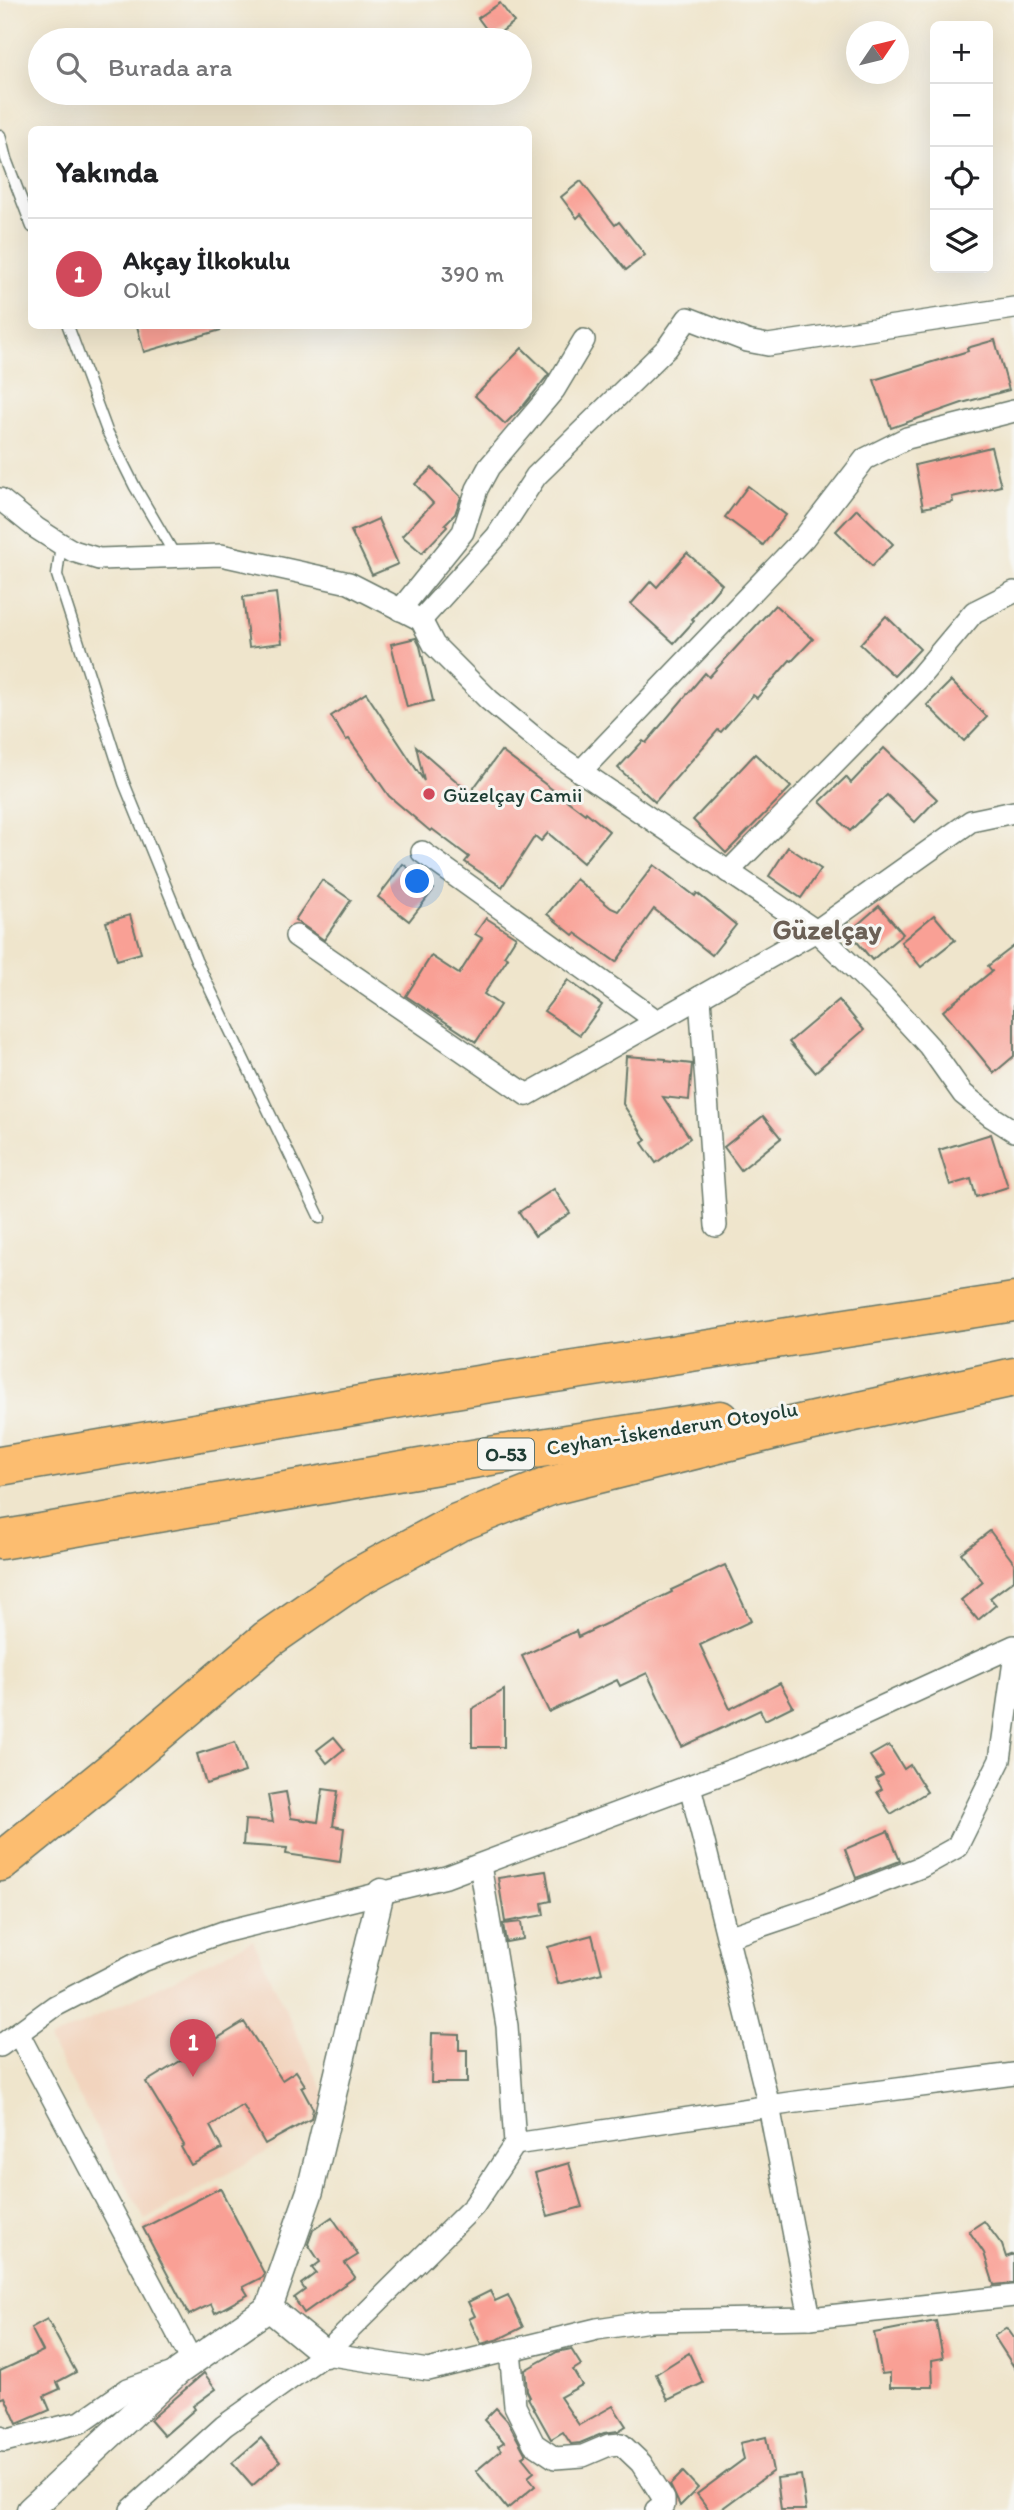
<!DOCTYPE html>
<html lang="tr">
<meta charset="utf-8">
<style>
body{margin:0;font-family:Itim,sans-serif;background:#f6f6f6;color:#202124}
.controls{position:absolute;right:21px;top:21px;display:grid;overflow:hidden;border-radius:10px;box-shadow:0 7px 28px #0002}
.controls button{width:63px;height:63px;display:grid;place-items:center;padding:0;border:0;border-bottom:2px solid #e0e0e0;background:#fff;color:#202124;font:35px sans-serif}
.compass{position:absolute;left:846px;top:21px;width:63px;height:63px;border-radius:50%;background:#fff;box-shadow:0 7px 28px #0002;rotate:55deg}
.you{position:absolute;left:418px;top:882px;width:24px;height:24px;margin:-18px;border:5px solid #fff;border-radius:50%;background:#1a73e8;box-shadow:0 0 0 10px #1a73e833}
.badge{display:grid;place-items:center;width:46px;height:46px;border-radius:50%;background:#d1495b;color:#fff;font-size:23px;font-weight:700}
.pin{position:absolute;translate:-50% -58px;filter:drop-shadow(0 2px 4px #0008)}
.pin::after{content:'';position:absolute;top:37px;width:24px;height:21px;background:inherit;clip-path:polygon(0 0,100% 0,50% 100%)}
.list{margin:0;padding:0;list-style:none}
h2{display:flex;justify-content:space-between;align-items:center;height:91px;margin:0;padding:0 28px;font-size:30px}
h2 small{font-size:23px;font-weight:400;color:#757577}
.list li{display:grid;grid-template-columns:46px 1fr auto;gap:21px;align-items:center;box-sizing:border-box;height:112px;padding:0 28px;border-top:2px solid #e0e0e0}
.list b{display:block;font-size:26px;white-space:nowrap}
.list p{margin:0;font-size:23px;white-space:nowrap;color:#757577}
.list em{font-size:23px;font-style:normal;color:#757577}
.icon{flex:none;width:38px;height:38px;fill:none;stroke:currentColor;stroke-width:2;stroke-linecap:round;stroke-linejoin:round}
.map{position:relative;flex:none;width:1014px;height:2510px;overflow:hidden}
.search{position:absolute;background:#fff;box-shadow:0 7px 28px #0002;left:28px;top:28px;width:504px;height:77px;display:flex;align-items:center;gap:18px;box-sizing:border-box;padding:0 24px;border-radius:38px;color:#757577;font-size:26px}
.panel{position:absolute;background:#fff;box-shadow:0 7px 28px #0002;left:28px;top:126px;width:504px;height:203px;border-radius:10px}
.map>svg:first-child{display:block}
.built{fill:#f2d4be}
.building{fill:#f9a095}
.lines{fill:none;stroke-linecap:round;stroke-linejoin:round}
.service-casing{stroke:#687869;stroke-width:13}
.minor-casing{stroke:#687869;stroke-width:24}
.tertiary-casing{stroke:#687869;stroke-width:29}
.motorway-casing{stroke:#687869;stroke-width:41}
.service{stroke:#fff;stroke-width:10}
.minor{stroke:#fff;stroke-width:21}
.tertiary{stroke:#fff;stroke-width:26}
.motorway{stroke:#fcbd6f;stroke-width:38}
.poi-dot{fill:#d1495b;stroke:#f6f6f2;stroke-width:2.5}
.labels{text-anchor:middle;dominant-baseline:central;stroke-width:6;stroke-linejoin:round;paint-order:stroke}
.shield{fill:#f6f6f2;stroke:#60746d;stroke-width:2}
.shield-label{font-size:19px;font-weight:bold;fill:#1f3d34}
.poi-label{font-size:21px;fill:#1f3d34;stroke:#f6f6f2;text-anchor:start}
.street-label{font-size:21px;fill:#1f3d34;stroke:#f6f6f2}
.district-label{font-size:28px;font-weight:bold;fill:#6b6056;stroke:#f6f6f2}
</style>
<div class="map">
<svg width="1014" height="2510" viewBox="0 0 1014 2510">
<rect width="100%" height="100%" fill="#f6f6f2"/>
<filter id="ink" filterUnits="userSpaceOnUse"><feTurbulence type="fractalNoise" baseFrequency=".0143" numOctaves="2"/><feDisplacementMap in="SourceGraphic" scale="14" xChannelSelector="R" yChannelSelector="G"/><feConvolveMatrix kernelMatrix="1 2 1 2 8 2 1 2 1" color-interpolation-filters="sRGB"/></filter>
<filter id="wash" filterUnits="userSpaceOnUse"><feTurbulence type="fractalNoise" baseFrequency=".00686" numOctaves="4" result="noise"/><feDisplacementMap in="SourceGraphic" scale="28" xChannelSelector="R" yChannelSelector="G"/><feGaussianBlur stdDeviation="1.57" result="paint"/><feColorMatrix in="noise" values="0 0 0 0 0 0 0 0 0 0 0 0 0 0 0 0 0 1.4 0 .05"/><feComposite in="paint" operator="in"/></filter>
<g filter="url(#wash)">
<rect width="100%" height="100%" fill="#efe5cc"/>
<path class="built" d="M253,1940L334,2114L145,2220L49,2040Z"/>
<g id="blocks">
<g class="building">
<path d="M500,3L514,22L493,38L478,18Z"/>
<path d="M581,181L615,225L619,222L645,255L626,270L581,214L577,218L561,197Z"/>
<path d="M137,326H221V330L144,352Z"/>
<path d="M995,340L1009,390L962,403L891,428L874,380L968,351L967,348Z"/>
<path d="M522,348L549,374L524,405L505,424L475,396Z"/>
<path d="M991,447L1001,486L952,497L953,502L923,508L915,465Z"/>
<path d="M432,468L461,497L455,514L445,524L447,527L422,553L402,536L433,503L415,484Z"/>
<path d="M748,486L786,515L763,545L725,517Z"/>
<path d="M857,509L893,544L872,566L836,531Z"/>
<path d="M378,519L398,564L372,575L351,531Z"/>
<path d="M687,553L722,584L692,619L694,621L674,643L631,604L651,581L657,587Z"/>
<path d="M276,593L282,643L249,647L243,597Z"/>
<path d="M775,605L813,639L792,661L790,660L757,698L753,695L721,732L718,730L655,802L618,768L643,741L646,743L705,673L709,677Z"/>
<path d="M886,616L920,649L894,676L860,644Z"/>
<path d="M416,638L420,646L433,701L407,707L391,644Z"/>
<path d="M951,681L987,717L964,741L927,705Z"/>
<path d="M366,693L424,781L416,746L470,793L501,751L585,814L586,812L609,831L583,863L548,833L541,841L535,836L502,887L465,862L469,857L432,829L430,831L389,796L349,739L346,740L331,716Z"/>
<path d="M884,748L937,799L915,822L887,795L850,831L820,802L846,777L851,783Z"/>
<path d="M755,754L791,787L726,853L693,820Z"/>
<path d="M788,847L821,869L801,898L769,876Z"/>
<path d="M403,864L434,889L409,921L378,897Z"/>
<path d="M654,865L695,896L697,893L736,925L712,955L654,909L616,962L575,933L573,935L547,914L576,879L611,908L618,911Z"/>
<path d="M322,880L351,900L324,940L295,920Z"/>
<path d="M879,906L903,934L872,960L849,932Z"/>
<path d="M130,915L141,953L117,960L106,922Z"/>
<path d="M934,915L955,940L921,967L901,942Z"/>
<path d="M486,918L516,937L504,956L508,958L484,994L500,1005L476,1042L406,996L431,956L459,974L482,938L475,934Z"/>
<path d="M1014,946V1056L994,1073L943,1011L992,971L988,966Z"/>
<path d="M568,980L602,1005L580,1035L544,1011Z"/>
<path d="M839,1000L864,1030L815,1072L789,1042Z"/>
<path d="M626,1056L666,1059V1061L692,1064L689,1100L663,1097L690,1138L656,1163L642,1143L646,1140L623,1104Z"/>
<path d="M763,1116L781,1138L741,1170L724,1147Z"/>
<path d="M991,1134L1008,1187L976,1197L971,1179L950,1185L939,1150Z"/>
<path d="M554,1189L570,1213L535,1236L519,1212Z"/>
<path d="M990,1531L1014,1563V1580L990,1598L996,1605L978,1620L961,1600L983,1582L961,1553Z"/>
<path d="M725,1565L751,1621L700,1645L730,1709L780,1683L793,1706L765,1720L760,1710L682,1747L647,1673L620,1686L617,1680L549,1712L522,1656L576,1631L578,1637L672,1592L671,1590Z"/>
<path d="M504,1690V1747H472V1709Z"/>
<path d="M334,1737L344,1749L327,1763L317,1750Z"/>
<path d="M235,1742L245,1772L206,1784L197,1754Z"/>
<path d="M889,1745L904,1769L910,1765L927,1792L891,1814L877,1792L882,1789L876,1779L883,1775L870,1756Z"/>
<path d="M323,1789L338,1791L333,1826L344,1828L340,1862L286,1854L287,1848L243,1845L245,1820L273,1822L268,1795L286,1792L291,1818L318,1822Z"/>
<path d="M888,1831L900,1861L856,1878L845,1849Z"/>
<path d="M546,1871L551,1901L542,1903L544,1915L505,1922L498,1878Z"/>
<path d="M521,1922L523,1939L506,1942L503,1924Z"/>
<path d="M592,1935L602,1973L558,1984L548,1947Z"/>
<path d="M244,2022L282,2080L296,2071L305,2085L301,2087L313,2109L311,2119L265,2144L243,2105L210,2126L222,2149L191,2165L181,2147L184,2145L146,2082Z"/>
<path d="M432,2033L459,2034V2050H467V2083H431Z"/>
<path d="M569,2163L582,2207L548,2216L535,2173Z"/>
<path d="M220,2188L264,2273L263,2277L243,2287L248,2295L215,2313L211,2304L189,2315L143,2228Z"/>
<path d="M332,2217L358,2255L345,2263L355,2277L304,2313L294,2298L305,2290L301,2284L316,2273L312,2268L320,2262L308,2244L313,2230Z"/>
<path d="M984,2221L1002,2245L1006,2257L1014,2254V2283L994,2285L984,2253L969,2231Z"/>
<path d="M490,2291L495,2301L508,2295L523,2327L499,2339L481,2344L469,2319L475,2316L468,2302Z"/>
<path d="M47,2319L76,2372L57,2382L60,2389L44,2396L50,2410L17,2424L5,2397L0,2399V2371L43,2351L31,2328Z"/>
<path d="M936,2321L943,2358L932,2360L933,2387H890V2373L882,2374L874,2333Z"/>
<path d="M1007,2328L1014,2338V2367L994,2336Z"/>
<path d="M571,2349L581,2365L573,2370L582,2385L560,2397L579,2425L613,2406L626,2426L618,2431L604,2433L580,2443L571,2444L563,2432L551,2439L528,2398L530,2397L527,2391L525,2370L557,2352Z"/>
<path d="M689,2353L703,2383L668,2400L656,2374Z"/>
<path d="M204,2373L216,2389L193,2406L195,2409L164,2436L150,2420Z"/>
<path d="M496,2408L507,2420L526,2455L522,2457L534,2472L528,2477L535,2486L507,2509L476,2471L501,2450L498,2446L504,2442L484,2420Z"/>
<path d="M766,2437L773,2471L720,2510H709L697,2494L744,2459L740,2443Z"/>
<path d="M261,2438L280,2461L252,2486L232,2463Z"/>
<path d="M683,2472L698,2488L680,2506L670,2485Z"/>
<path d="M801,2475L806,2510H781L777,2478Z"/>
</g>
</g>
</g>
<g filter="url(#ink)">
<use href="#blocks" fill-opacity="0" stroke="#687869" stroke-width="2"/>
<g class="lines">
<g class="service-casing">
<g id="service">
<path d="M0,135L6,159L32,227"/>
<path d="M68,326L107,431L135,487L176,557"/>
<path d="M61,544L57,575L124,783L196,960L320,1218"/>
</g>
</g>
<g class="minor-casing">
<g id="minor">
<path d="M0,499L36,528L61,544L73,551L99,559L221,555L349,583L421,620L434,645L489,700L552,752L816,931L883,996L929,1046L963,1094L992,1117L1014,1131"/>
<path d="M400,610L463,532L477,489L489,467L554,390L584,340"/>
<path d="M421,620L497,536L536,476L667,348L688,318L747,341L768,345L1014,308"/>
<path d="M580,772L804,538L865,459L907,438L1014,411"/>
<path d="M422,852L657,1021"/>
<path d="M728,872L917,680L974,612L1014,592"/>
<path d="M296,936L527,1095L816,931L971,821L1014,812"/>
<path d="M700,997L716,1226"/>
<path d="M690,1786L769,2106L810,2318"/>
<path d="M480,1865L507,2026L515,2144L474,2206L325,2354L428,2370L597,2329L650,2321L810,2318L1014,2296"/>
<path d="M728,1937L817,1907L921,1867L957,1847L1000,1760L1014,1661"/>
<path d="M18,2033L192,2361"/>
<path d="M0,2046L55,2006L140,1962L223,1932L446,1877L796,1746L1014,1646"/>
<path d="M515,2144L789,2103L1014,2074"/>
<path d="M510,2350L515,2406L534,2444L555,2458L583,2456L609,2445L621,2444L641,2463L664,2499V2505L656,2510"/>
<path d="M0,2437L4,2441L81,2422L128,2389L173,2373"/>
<path d="M131,2510L224,2426L325,2354"/>
</g>
</g>
<g class="tertiary-casing">
<g id="tertiary">
<path d="M269,2308L325,2354"/>
<path d="M30,2510L179,2371L269,2308L310,2191L381,1892"/>
</g>
</g>
<g class="motorway-casing">
<g id="motorway">
<path d="M0,1466L484,1384L1014,1302"/>
<path d="M0,1540L496,1455L720,1420"/>
<path d="M0,1862L111,1772L268,1639L356,1578L457,1523L550,1486L786,1427L1014,1377"/>
</g>
</g>
<use href="#service" class="service"/>
<use href="#minor" class="minor"/>
<use href="#tertiary" class="tertiary"/>
<use href="#motorway" class="motorway"/>
</g>
</g>
<circle class="poi-dot" cx="429" cy="794" r="7"/>
<g class="labels">
<rect class="shield" x="478" y="1438.5" width="56" height="31" rx="5"/>
<g class="shield-label">
<text x="506" y="1454">O-53</text>
</g>
<g class="poi-label">
<text x="443" y="794">Güzelçay Camii</text>
</g>
<g class="street-label">
<text transform="translate(672 1428) rotate(-9)">Ceyhan-İskenderun Otoyolu</text>
</g>
<g class="district-label">
<text x="827" y="929">Güzelçay</text>
</g>
</g>
</svg>
<div class="controls">
<button>+</button>
<button>−</button>
<button><svg class="icon" aria-label="locate" viewBox="0 0 24 24"><circle cx="12" cy="12" r="6"/><path d="M12 2v4M12 18v4M2 12h4M18 12h4"/></svg></button>
<button><svg class="icon" aria-label="layers" viewBox="0 0 24 24"><path d="M12 4l9 5-9 5-9-5zM3 14l9 5 9-5"/></svg></button>
</div>
<svg class="compass" viewBox="-18 -18 36 36"><path d="M0-13l5 13h-10z" fill="#e53935"/><path d="M0 13l5-13h-10z" fill="#757577"/></svg>
<div class="you"></div>
<div class="pin badge" style="left:193px;top:2077px">1</div>
<div class="search"><svg class="icon" aria-label="search" viewBox="0 0 24 24"><circle cx="10" cy="10" r="6"/><path d="M15 15l6 6"/></svg>Burada ara</div>
<section class="panel">
<h2>Yakında<small></small></h2>
<ul class="list">
<li><span class="badge">1</span><div><b>Akçay İlkokulu</b><p>Okul</p></div><em>390 m</em></li>
</ul>
</section>
</div>
